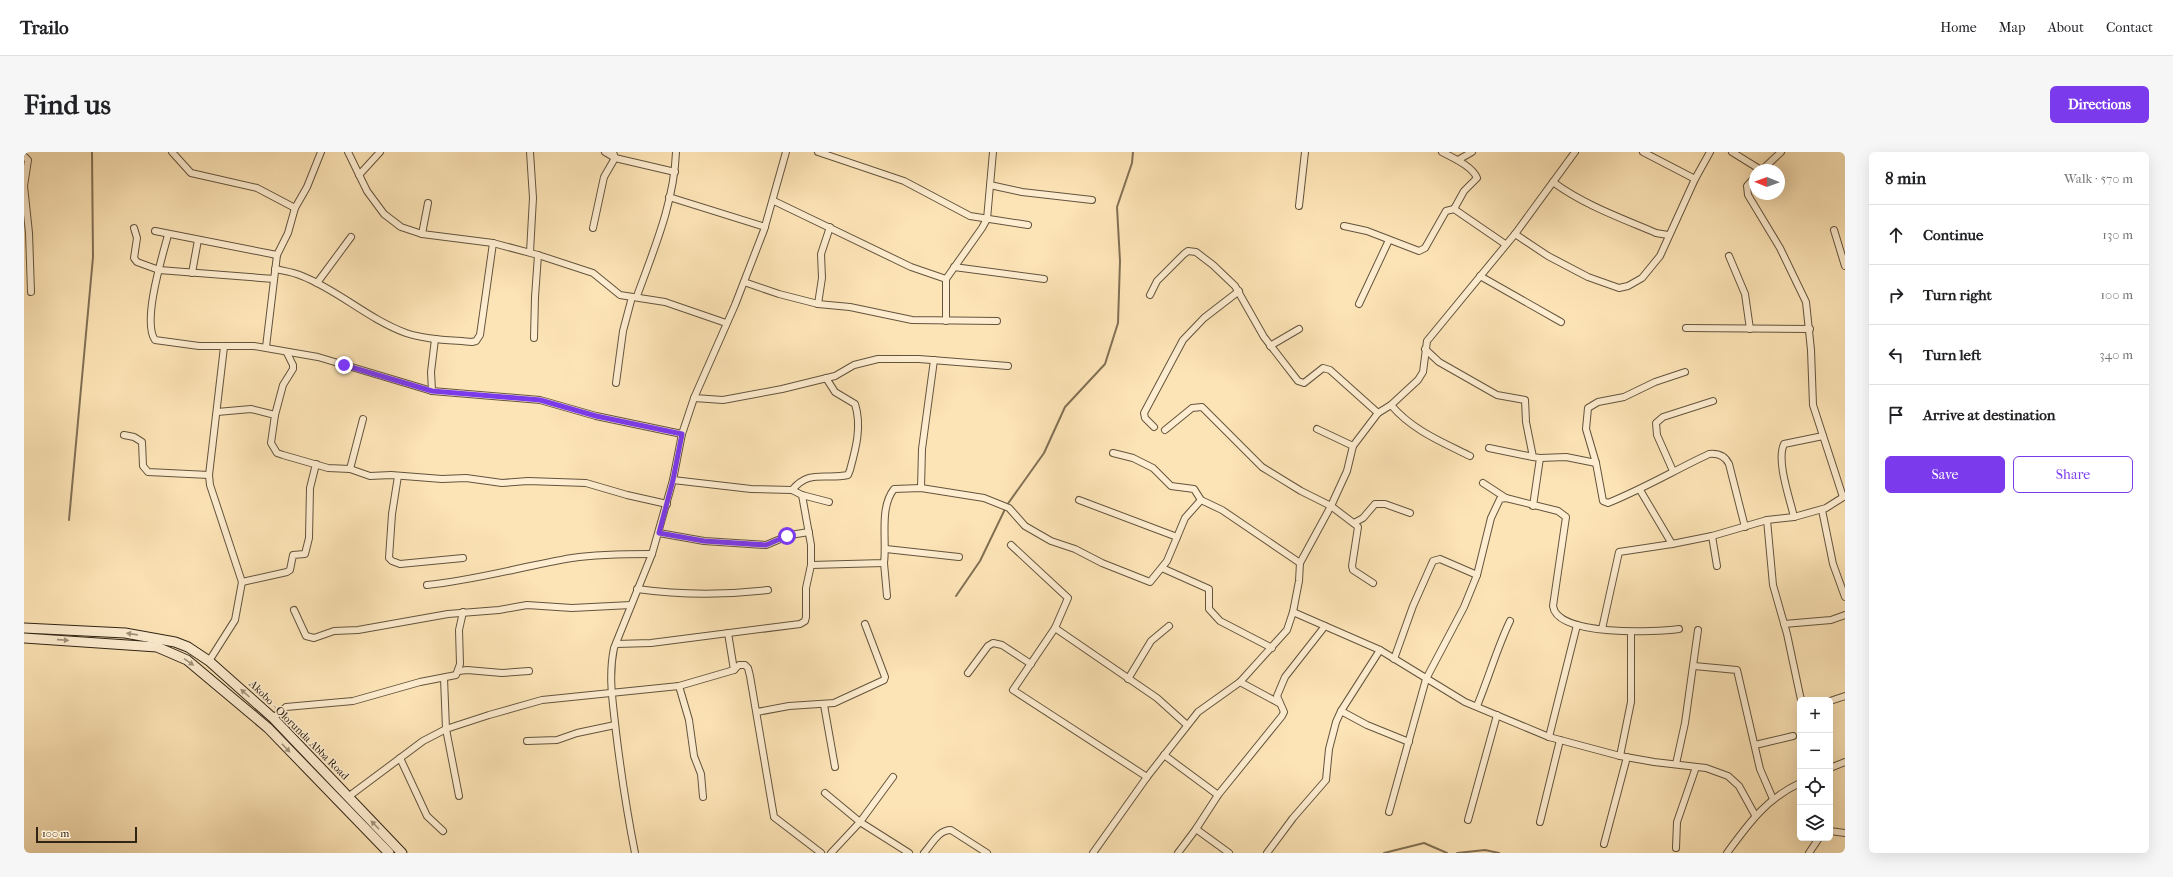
<!DOCTYPE html>
<meta charset="utf-8">
<style>
body{margin:0;font-family:"IM FELL French Canon",serif;background:#f6f6f6;color:#202124}
.controls{position:absolute;right:12px;bottom:12px;display:grid;overflow:hidden;border-radius:6px;box-shadow:0 4px 16px #0002}
.controls button{width:36px;height:36px;display:grid;place-items:center;padding:0;border:0;border-bottom:1px solid #e0e0e0;background:#fff;color:#202124;font:20px sans-serif}
.compass{position:absolute;left:1725px;top:12px;width:36px;height:36px;border-radius:50%;background:#fff;box-shadow:0 4px 16px #0002;rotate:271deg}
.scale{position:absolute;left:12px;bottom:10px;width:101px;box-sizing:border-box;padding-left:4px;border:2px solid #302415;border-top:0;font-size:11px;line-height:14px;white-space:nowrap;color:#302415;-webkit-text-stroke:3px #feedd0;paint-order:stroke}
.stop{position:absolute;width:12px;height:12px;margin:-9px;border:3px solid #7c3aed;border-radius:50%;background:#fff}
.stop.end{background:#7c3aed;border-color:#fff;box-shadow:0 1px 4px #0008}
.list{margin:0;padding:0;list-style:none}
h2{display:flex;justify-content:space-between;align-items:center;height:52px;margin:0;padding:0 16px;font-size:17px}
h2 small{font-size:13px;font-weight:400;color:#757577}
.list li{display:grid;grid-template-columns:26px 1fr auto;gap:12px;align-items:center;box-sizing:border-box;height:60px;padding:0 16px;border-top:1px solid #e0e0e0}
.list b{display:block;font-size:15px;white-space:nowrap}
.list em{font-size:13px;font-style:normal;color:#757577}
.actions{display:flex;gap:8px;padding:12px 16px}
.actions a{flex:1;padding:9px 0;border:1px solid #7c3aed;border-radius:6px;text-align:center;font-size:14px;color:#7c3aed}
.actions .main{background:#7c3aed;color:#fff}
.icon{flex:none;width:22px;height:22px;fill:none;stroke:currentColor;stroke-width:2;stroke-linecap:round;stroke-linejoin:round}
.map{position:relative;flex:none;width:1821px;height:701px;overflow:hidden;border-radius:6px}
header{display:flex;align-items:center;gap:24px;box-sizing:border-box;height:56px;padding:0 20px;background:#fff;border-bottom:1px solid #e0e0e0}
header strong{font-size:19px}
nav{display:flex;gap:22px;margin-inline-start:auto;font-size:14px}
.intro{display:flex;align-items:center;justify-content:space-between;box-sizing:border-box;height:96px;padding:0 24px}
h1{margin:0;font-size:28px}
.button{padding:10px 18px;border-radius:6px;background:#7c3aed;color:#fff;font-size:14px;font-weight:700}
main{display:flex;gap:24px;padding:0 24px}
aside{flex:1;background:#fff;border-radius:6px;box-shadow:0 4px 16px #0002}
.map>svg:first-child{display:block}
.lines{fill:none;stroke-linecap:round;stroke-linejoin:round}
.stream{stroke:#817055;stroke-width:2}
.minor-casing{stroke:#63543d;stroke-width:8}
.secondary-casing{stroke:#302415;stroke-width:11}
.minor{stroke:#feedd0;stroke-width:6}
.secondary{stroke:#feedd0;stroke-width:9}
.oneway{fill:#a1937c}
.route{stroke:#7c3aed;stroke-width:5}
.labels{text-anchor:middle;dominant-baseline:central;stroke-width:3;stroke-linejoin:round;paint-order:stroke}
.street-label{font-size:11px;fill:#302415;stroke:#feedd0}
</style>
<header>
<strong>Trailo</strong>
<nav><a>Home</a><a>Map</a><a>About</a><a>Contact</a></nav>
</header>
<div class="intro"><h1>Find us</h1><a class="button">Directions</a></div>
<main>
<div class="map">
<svg width="1821" height="701" viewBox="0 0 1821 701">
<rect width="100%" height="100%" fill="#fde4b6"/>
<filter id="stains"><feTurbulence type="fractalNoise" baseFrequency=".005" numOctaves="4"/><feColorMatrix values="0 0 0 0 .2 0 0 0 0 .09 0 0 0 0 .02 0 0 0 .5 -.17"/></filter>
<radialGradient id="worn" r=".72"><stop offset=".6" stop-color="#630" stop-opacity="0"/><stop offset="1" stop-color="#630" stop-opacity=".3"/></radialGradient>
<g class="lines">
<g class="stream">
<path d="M45,368L69,105L68,0"/>
<path d="M932,444L956,409L983,353L1020,301L1041,255L1081,212L1094,171L1096,109L1093,55L1108,11L1109,0"/>
<path d="M1360,701L1400,691L1423,701"/>
<path d="M1433,701L1461,698L1475,701"/>
</g>
<g class="minor-casing">
<g id="minor">
<path d="M148,0L167,21L233,36L271,56"/>
<path d="M324,0L343,39L360,62L377,75L398,82L469,91L514,103L569,121L596,143L641,150L702,171"/>
<path d="M506,0L509,46L506,100"/>
<path d="M581,0L591,6L651,20"/>
<path d="M794,0L880,29L946,64L1004,73"/>
<path d="M1418,0C1429,6 1448,14 1453,26L1440,39L1430,57"/>
<path d="M1619,0L1671,27"/>
<path d="M1708,0L1737,18"/>
<path d="M0,4L4,8L0,34L5,81L7,140"/>
<path d="M1434,8L1448,0"/>
<path d="M1738,18L1757,0"/>
<path d="M335,23L356,0"/>
<path d="M1731,25L1723,34L1724,43L1756,96L1782,150L1787,198L1789,253L1819,345"/>
<path d="M1529,30C1560,53 1597,66 1632,81L1644,83"/>
<path d="M966,33L998,40L1068,48"/>
<path d="M645,45L741,75"/>
<path d="M750,49L887,115L922,127"/>
<path d="M1275,54L1281,0"/>
<path d="M1320,74L1343,79L1395,99L1401,96L1422,59L1430,57L1481,92"/>
<path d="M110,76L113,86L110,106L113,110L135,118L250,127"/>
<path d="M569,76L580,25L591,6L589,0"/>
<path d="M1810,78L1821,114"/>
<path d="M131,79L253,103"/>
<path d="M398,82L404,51"/>
<path d="M1491,82L1524,104L1564,125L1595,136L1604,134L1618,126L1636,104L1671,27L1686,0"/>
<path d="M144,83C138,105 118,170 131,188L175,194H230L294,205L408,239L516,248L572,264L658,282"/>
<path d="M1705,104L1721,142L1726,177"/>
<path d="M930,115L1020,127"/>
<path d="M251,117C260,119 269,120 278,124C314,138 344,167 382,181C403,188 426,188 448,190L452,189L456,183L469,91"/>
<path d="M168,121L174,88"/>
<path d="M1456,124L1537,170"/>
<path d="M720,130L755,142L794,152L826,155L888,168L973,169"/>
<path d="M293,131L327,85"/>
<path d="M1126,143L1133,129L1160,102L1164,99L1172,100L1189,113L1211,134L1240,185L1274,229L1280,231L1299,216L1306,218L1354,261"/>
<path d="M613,144C630,97 650,51 652,0"/>
<path d="M794,152L798,126L797,102L806,75"/>
<path d="M1335,152L1365,88"/>
<path d="M922,169V127L958,76L963,67L969,0"/>
<path d="M1662,176L1786,177"/>
<path d="M510,186L511,145L514,103"/>
<path d="M1246,194L1275,177"/>
<path d="M242,195L253,103L264,81L271,56L283,35L297,0"/>
<path d="M1401,197L1415,210L1473,243L1501,248L1502,270L1509,305L1516,306L1509,354"/>
<path d="M1661,220L1631,230L1600,245L1574,250L1564,256L1562,277L1572,311L1579,349L1584,351C1619,337 1651,318 1685,302C1694,301 1701,304 1705,312L1721,375"/>
<path d="M592,231L599,179L608,145"/>
<path d="M408,239L407,220L411,187"/>
<path d="M670,246L699,248L758,237L811,224L830,213L854,207H895L984,214"/>
<path d="M1367,253C1388,278 1418,290 1446,304"/>
<path d="M193,260L227,257L251,263L247,291L253,301L259,303L304,316L326,317L346,324L367,323L418,327L442,326L478,331L504,329L562,331L603,343L643,352"/>
<path d="M251,263L259,233L269,217V213L263,201"/>
<path d="M1130,275L1121,266L1120,261L1159,188L1180,166L1215,139"/>
<path d="M1293,277L1329,294"/>
<path d="M1141,278L1168,256L1178,255L1238,315L1277,339L1307,354L1332,373L1334,375L1328,414L1329,418L1349,431"/>
<path d="M100,283L110,285L118,290L119,314L124,320L185,323"/>
<path d="M1465,296L1509,305"/>
<path d="M1089,301L1109,306L1129,316L1147,334L1170,337L1177,348L1198,358L1276,411"/>
<path d="M1516,306L1542,305L1572,311"/>
<path d="M326,317L339,267"/>
<path d="M1649,319L1633,283L1632,271L1639,265L1689,249"/>
<path d="M374,324L368,362L365,406L368,409L376,412L439,406"/>
<path d="M649,328L727,337L768,338L778,343L805,350"/>
<path d="M1459,331L1482,346"/>
<path d="M897,336L898,297L910,208"/>
<path d="M768,338C786,317 800,328 824,323L826,318C832,296 838,274 831,252L811,240L802,226"/>
<path d="M1616,338L1648,392"/>
<path d="M778,343L787,393V413L860,411C863,388 855,356 870,337L897,336L960,346L985,356L1001,374L1027,389L1051,397L1078,411L1126,430L1143,409L1161,366L1177,348"/>
<path d="M1055,348L1153,385"/>
<path d="M1798,358L1809,412L1821,445"/>
<path d="M1770,365C1766,347 1752,309 1760,292L1799,284"/>
<path d="M1743,368L1749,433L1763,482L1777,548"/>
<path d="M1330,371L1339,366L1351,352H1361L1386,361"/>
<path d="M635,381L680,389L742,393L766,383L785,380"/>
<path d="M1688,384L1693,414"/>
<path d="M987,393L1044,446L1031,476L989,538L1123,625"/>
<path d="M862,397L935,405"/>
<path d="M860,411L863,444"/>
<path d="M1138,416L1185,437V457L1196,469L1248,496"/>
<path d="M218,430L263,420L266,418L269,403L281,402L285,386L286,336L292,312"/>
<path d="M403,433C453,428 500,414 548,406C575,402 602,402 628,402"/>
<path d="M613,437C656,443 701,443 744,438"/>
<path d="M270,458L282,484L290,486L310,479L334,478L424,462L475,458L503,453L548,456L607,453"/>
<path d="M1269,460L1356,498L1441,550L1525,585L1596,604L1630,610L1682,616L1704,624L1715,634L1731,663"/>
<path d="M1760,472L1807,468L1821,463"/>
<path d="M1031,476L1133,546L1163,573"/>
<path d="M1578,477L1595,400L1648,392L1688,384L1743,368L1770,365L1802,356L1821,344"/>
<path d="M704,481L710,518"/>
<path d="M592,492L627,491L776,472L781,469L782,465V436L787,413"/>
<path d="M1370,507L1389,454L1409,409L1416,407L1453,423"/>
<path d="M185,509L211,468L218,430L186,333L185,323L200,195"/>
<path d="M1670,514L1713,518L1736,617L1749,647"/>
<path d="M435,519L443,518L478,521L505,519"/>
<path d="M944,521L964,494L969,491L978,493L1007,512"/>
<path d="M420,526L422,577L435,644"/>
<path d="M1104,527L1127,489L1145,474"/>
<path d="M1216,530L1255,551"/>
<path d="M655,534L665,568L670,604L677,622L679,645"/>
<path d="M1806,549L1821,544"/>
<path d="M800,553L811,615"/>
<path d="M1453,554C1465,525 1473,496 1486,469"/>
<path d="M1317,559L1343,573L1385,590"/>
<path d="M733,560L765,554L810,551L860,528L861,525L841,472"/>
<path d="M249,566L262,555L329,549L396,530L432,523L436,512L435,478L439,460"/>
<path d="M1525,585L1553,473"/>
<path d="M503,589L533,588L553,581L591,573"/>
<path d="M1731,593L1769,584"/>
<path d="M1140,603L1194,643"/>
<path d="M1596,604L1607,550V480"/>
<path d="M376,606L403,664L419,679"/>
<path d="M1652,612L1661,571L1674,478"/>
<path d="M1806,616L1821,610"/>
<path d="M801,641L836,670L885,701"/>
<path d="M324,645L399,589L422,577L465,563L518,548L655,534L710,518L715,513H721L724,516L726,524L750,665L797,701"/>
<path d="M1365,660L1402,527L1440,455L1453,423L1467,366L1476,347L1482,346L1534,359L1542,365L1529,454C1533,485 1633,480 1655,477"/>
<path d="M1444,668L1473,563"/>
<path d="M1516,670L1536,588"/>
<path d="M1172,677L1205,701"/>
<path d="M1806,679L1821,681"/>
<path d="M1580,692L1603,605"/>
<path d="M1652,696L1653,670L1672,615"/>
<path d="M611,701C603,661 597,621 592,580C589,551 584,525 590,496L628,402L649,328L658,282L670,246L711,153L740,78L762,0"/>
<path d="M807,701L836,670L869,625"/>
<path d="M900,701C908,692 914,678 927,678L963,701"/>
<path d="M1069,701L1123,625L1174,560L1216,530L1263,478L1269,460L1275,429L1276,411L1307,354L1323,319L1329,294L1354,261L1367,253L1394,228L1399,220L1403,189L1491,82L1551,0"/>
<path d="M1154,701L1172,677L1194,643L1258,564L1260,560L1253,544L1261,525L1301,474"/>
<path d="M1243,701L1269,666L1302,628L1305,597L1312,570L1317,559L1356,498"/>
<path d="M1703,701C1725,671 1742,647 1776,631"/>
<path d="M1785,701L1795,686"/>
</g>
</g>
<g class="secondary-casing">
<g id="secondary">
<path d="M0,476L101,481L151,490L164,495L185,509L249,566L378,701"/>
<path d="M0,486L133,495L163,508L244,576L365,701"/>
</g>
</g>
<use href="#minor" class="minor"/>
<use href="#secondary" class="secondary"/>
</g>
<defs><path id="oneway-solid" d="M-6-.8H1V-3.2L6.5 0L1 3.2V.8H-6Z"/></defs>
<g class="oneway">
<use href="#oneway-solid" transform="translate(108 482) rotate(-172)"/>
<use href="#oneway-solid" transform="translate(39 488) rotate(4)"/>
<use href="#oneway-solid" transform="translate(165 510) rotate(35)"/>
<use href="#oneway-solid" transform="translate(221 541) rotate(-138)"/>
<use href="#oneway-solid" transform="translate(262 596) rotate(46)"/>
<use href="#oneway-solid" transform="translate(351 673) rotate(-134)"/>
</g>
<g class="lines">
<path class="route" d="M320,213L408,239L516,248L572,264L658,282L649,328L635,381L680,389L742,393L763,384"/>
</g>
<g class="labels">
<g class="street-label">
<text transform="translate(275 578) rotate(45)">Akobo - Olorunda Abba Road</text>
</g>
</g>
<rect width="100%" height="100%" filter="url(#stains)"/>
<rect width="100%" height="100%" fill="url(#worn)"/>
</svg>
<div class="controls">
<button>+</button>
<button>−</button>
<button><svg class="icon" aria-label="locate" viewBox="0 0 24 24"><circle cx="12" cy="12" r="6"/><path d="M12 2v4M12 18v4M2 12h4M18 12h4"/></svg></button>
<button><svg class="icon" aria-label="layers" viewBox="0 0 24 24"><path d="M12 4l9 5-9 5-9-5zM3 14l9 5 9-5"/></svg></button>
</div>
<svg class="compass" viewBox="-18 -18 36 36"><path d="M0-13l5 13h-10z" fill="#e53935"/><path d="M0 13l5-13h-10z" fill="#757577"/></svg>
<div class="scale">100 m</div>
<div class="stop" style="left:763px;top:384px"></div>
<div class="stop end" style="left:320px;top:213px"></div>
</div>
<aside>
<h2>8 min<small>Walk · 570 m</small></h2>
<ul class="list">
<li><svg class="icon" aria-label="ahead" viewBox="0 0 24 24"><path d="M12 20V5M6 11l6-6 6 6"/></svg><div><b>Continue</b></div><em>130 m</em></li>
<li><svg class="icon" aria-label="right" viewBox="0 0 24 24"><path d="M7 20v-9h11M14 6l5 5-5 5"/></svg><div><b>Turn right</b></div><em>100 m</em></li>
<li><svg class="icon" aria-label="left" viewBox="0 0 24 24"><path d="M17 20v-9H6M10 6l-5 5 5 5"/></svg><div><b>Turn left</b></div><em>340 m</em></li>
<li><svg class="icon" aria-label="arrive" viewBox="0 0 24 24"><path d="M6 21V4h12l-3 4 3 4H6"/></svg><div><b>Arrive at destination</b></div></li>
</ul>
<div class="actions"><a class="main">Save</a><a>Share</a></div>
</aside>
</main>
